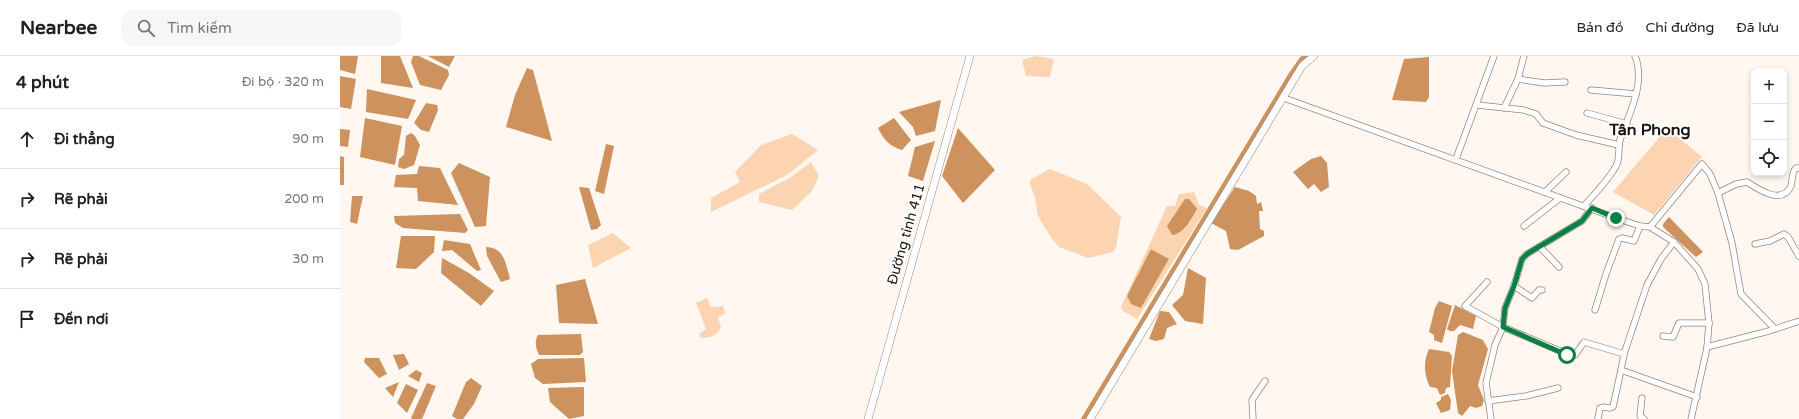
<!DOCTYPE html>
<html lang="vi">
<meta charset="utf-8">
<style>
body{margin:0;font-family:"Varela Round",sans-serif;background:#f6f6f6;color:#202124}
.controls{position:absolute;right:12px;top:12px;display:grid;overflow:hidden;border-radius:8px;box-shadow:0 2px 6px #0003}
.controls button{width:36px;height:36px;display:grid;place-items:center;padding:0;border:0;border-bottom:1px solid #e0e0e0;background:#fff;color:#202124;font:20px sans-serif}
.stop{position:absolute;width:12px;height:12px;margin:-9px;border:3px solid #0b8043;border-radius:50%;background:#fff}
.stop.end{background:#0b8043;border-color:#fff;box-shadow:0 1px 4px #0008}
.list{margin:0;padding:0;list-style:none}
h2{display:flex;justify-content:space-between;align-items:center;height:52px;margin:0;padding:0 16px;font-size:17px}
h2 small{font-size:13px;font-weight:400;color:#757577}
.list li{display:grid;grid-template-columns:26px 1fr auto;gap:12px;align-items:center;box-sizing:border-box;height:60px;padding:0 16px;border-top:1px solid #e0e0e0}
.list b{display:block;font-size:15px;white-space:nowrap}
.list em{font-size:13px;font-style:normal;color:#757577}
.icon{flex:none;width:22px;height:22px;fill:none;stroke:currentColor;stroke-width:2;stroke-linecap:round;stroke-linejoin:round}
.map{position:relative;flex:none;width:1459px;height:363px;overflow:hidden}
header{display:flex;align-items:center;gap:24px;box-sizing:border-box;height:56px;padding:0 20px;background:#fff;border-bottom:1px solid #e0e0e0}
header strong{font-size:19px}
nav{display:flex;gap:22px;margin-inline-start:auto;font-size:14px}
.search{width:280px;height:36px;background:#f6f6f6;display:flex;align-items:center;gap:10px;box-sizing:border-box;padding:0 14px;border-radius:12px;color:#757577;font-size:15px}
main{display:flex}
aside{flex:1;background:#fff}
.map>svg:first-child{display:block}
.green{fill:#fdd4b2;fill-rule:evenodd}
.water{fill:#cd925e}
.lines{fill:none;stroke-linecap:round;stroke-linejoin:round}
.canal{stroke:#cd925e;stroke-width:5.5}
.minor-casing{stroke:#93877d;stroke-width:7}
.major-casing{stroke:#93877d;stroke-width:8}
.minor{stroke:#fff;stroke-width:5.5}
.major{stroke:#fff;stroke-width:7}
.route{stroke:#0b8043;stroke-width:5}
.labels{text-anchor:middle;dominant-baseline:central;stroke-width:3.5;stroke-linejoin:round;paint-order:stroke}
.street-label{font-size:14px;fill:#181410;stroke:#fff}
.quarter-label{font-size:16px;font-weight:bold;fill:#181410;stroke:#fff}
</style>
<header>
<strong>Nearbee</strong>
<div class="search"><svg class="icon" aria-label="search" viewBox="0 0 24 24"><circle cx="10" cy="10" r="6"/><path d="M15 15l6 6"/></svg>Tìm kiếm</div>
<nav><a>Bản đồ</a><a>Chỉ đường</a><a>Đã lưu</a></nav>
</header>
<main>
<aside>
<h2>4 phút<small>Đi bộ · 320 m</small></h2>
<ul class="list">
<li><svg class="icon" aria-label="ahead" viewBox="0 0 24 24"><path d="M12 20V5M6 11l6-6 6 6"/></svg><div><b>Đi thẳng</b></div><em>90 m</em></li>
<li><svg class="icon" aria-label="right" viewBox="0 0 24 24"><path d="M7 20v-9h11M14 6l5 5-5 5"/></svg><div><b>Rẽ phải</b></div><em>200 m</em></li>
<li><svg class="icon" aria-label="right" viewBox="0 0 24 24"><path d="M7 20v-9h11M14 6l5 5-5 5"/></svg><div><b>Rẽ phải</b></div><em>30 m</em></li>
<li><svg class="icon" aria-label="arrive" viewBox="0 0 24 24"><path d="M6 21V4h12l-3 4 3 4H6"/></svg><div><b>Đến nơi</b></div></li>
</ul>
</aside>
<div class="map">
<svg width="1459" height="363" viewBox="0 0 1459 363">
<rect width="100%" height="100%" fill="#fff7f0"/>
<g class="green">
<path d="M696,0L714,3L710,21L686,20L682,4Z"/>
<path d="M1327,72L1362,101L1314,159L1273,136Z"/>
<path d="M452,78L478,94L447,119L371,156V142L400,126L395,116L421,89Z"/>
<path d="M471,106L479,120L472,135L452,154L419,146V138L451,121Z"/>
<path d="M710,113L747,128L781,161L776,192L773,196L748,202L719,191L710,180L698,160L695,141L690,128V124Z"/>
<path d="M854,136L859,149L867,152L797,263L783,255L781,251L827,150H835L839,138ZM811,193L829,203L801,252Z"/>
<path d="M273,177L291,192L253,212L248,189Z"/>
<path d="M367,242L371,251L383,250L385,258L378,261L381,272C375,280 371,282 361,282L359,278L366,273L356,247Z"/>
</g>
<g class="water">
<path d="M0,0H18L15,18L0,14Z"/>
<path d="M41,0H60L73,32L41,27Z"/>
<path d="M73,0H79L108,14L109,19L101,34L80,29L71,6Z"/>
<path d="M88,0H115L109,11Z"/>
<path d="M1089,1V41L1086,46L1052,44L1064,3Z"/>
<path d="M187,12L193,14L212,85L166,71L175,39Z"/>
<path d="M0,20L16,23L11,53L0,51Z"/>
<path d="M27,33L76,44L68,63L26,56Z"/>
<path d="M601,44L595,75L576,80L573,71L559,56Z"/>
<path d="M86,47L97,49L98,54L89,76L81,74L74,67Z"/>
<path d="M25,62L62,70L55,109L20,101Z"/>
<path d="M554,62L571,84L562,94C549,90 544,84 538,72Z"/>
<path d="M618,72L655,114L623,147L602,120Z"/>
<path d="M0,73L10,74L8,91L0,90Z"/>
<path d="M71,77L75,80L80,89L74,109L64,113L58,111L59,103L64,99L66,80Z"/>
<path d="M595,85L583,125L568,120L575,91Z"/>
<path d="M266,88L274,90L264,138L255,135Z"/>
<path d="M0,100L4,101V129H0Z"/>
<path d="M981,100L987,107L989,131L981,136L974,128L968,133L953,116L971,103Z"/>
<path d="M119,107L150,121L146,170L135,171L111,117Z"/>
<path d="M79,110L100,112L118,149L78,145L77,132L54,131L56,119L77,118Z"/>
<path d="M239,131L249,132L261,169L257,173L251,174Z"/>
<path d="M895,131L909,135L916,140L917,148L921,146L923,155H919L920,173L924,175V180L898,194L890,193L886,175L871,167Z"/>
<path d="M12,140H23L17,168L10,166Z"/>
<path d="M845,143H849L857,153C851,163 844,178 832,179L827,170Z"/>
<path d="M120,158L128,174L125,177L63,172L55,167L54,160Z"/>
<path d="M1329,161L1363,196L1356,201L1323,171V168Z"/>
<path d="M61,180H95L94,196L76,213L56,212Z"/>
<path d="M104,184L130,188L141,214L137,215L112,194L102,195Z"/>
<path d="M146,191C164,191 166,208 170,223L161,226L147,200Z"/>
<path d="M811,193L829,203L801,252L791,248L787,240Z"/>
<path d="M102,202L129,217L154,235L141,250L101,217Z"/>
<path d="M848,212L866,222L863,268L845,265L832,249L843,239Z"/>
<path d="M245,223L258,268L219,267L216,229Z"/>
<path d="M1099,245L1112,250L1102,287L1094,284V279L1089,276L1095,252Z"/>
<path d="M1115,249L1136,260L1133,273L1120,269L1114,275H1110L1107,273Z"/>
<path d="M820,255L829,256L837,268L827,272L824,283L816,285L809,283Z"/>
<path d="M1123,276L1143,284L1148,293L1138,329L1144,344L1142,350L1136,352L1130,350L1122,360L1118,357L1112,315L1118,279Z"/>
<path d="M241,278L243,296L240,299H199C196,292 194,286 198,279Z"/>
<path d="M1089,293L1109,296L1112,300L1110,331L1106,332L1105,337L1100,339L1097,332L1090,331C1084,319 1083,306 1089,293Z"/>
<path d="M64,298L69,308L59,314L53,299Z"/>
<path d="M25,302H39L47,318L39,322L24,306Z"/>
<path d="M244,302L246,326L203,328L195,322L191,308L198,303Z"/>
<path d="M76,314L82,317L79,326L68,320Z"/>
<path d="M131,322L142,330L134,348L123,363H117L112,360L126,326Z"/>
<path d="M59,326L53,341L45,332Z"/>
<path d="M87,327L96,330L82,363H72L71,362Z"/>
<path d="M66,328L78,334L67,357L57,347Z"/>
<path d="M244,331V360L229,363L210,346L208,332Z"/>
<path d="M1108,338L1111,344L1110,354L1101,357L1096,347L1101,344V341Z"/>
</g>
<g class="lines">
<path class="canal" d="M744,363L951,19L962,3L967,0"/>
<g class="minor-casing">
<g id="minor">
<path d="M1178,23L1204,27L1225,26"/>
<path d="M1251,34L1296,38"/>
<path d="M944,42L1276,162L1300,170L1310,171L1334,186L1358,213L1365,228L1369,267L1367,292L1351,363"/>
<path d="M1137,49L1184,54L1196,58L1203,67L1236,79L1279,89"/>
<path d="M1164,52L1178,23L1184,0"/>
<path d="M1247,57L1287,68"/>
<path d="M1116,103L1154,0"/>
<path d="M1205,136L1226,116"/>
<path d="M1378,137L1396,128L1407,126C1418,133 1442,150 1451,130C1453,123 1451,117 1456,112H1459"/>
<path d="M1244,150C1255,137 1270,123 1277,108C1280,100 1278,91 1280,84C1289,58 1306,27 1295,0"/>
<path d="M1184,170L1220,142"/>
<path d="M1310,171L1362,108L1370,118L1378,137L1392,187L1401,238L1435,273"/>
<path d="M1334,186L1321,203L1307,229L1284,298L1281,314L1357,341"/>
<path d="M1415,188L1430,185L1444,178L1448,181L1459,200"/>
<path d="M1200,191L1219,211"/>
<path d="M1147,226L1125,250L1163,271L1232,300L1235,299L1244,286L1284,298"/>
<path d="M1174,230L1192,242L1199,234H1202"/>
<path d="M1255,254L1266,218L1279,183L1282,182L1294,185L1300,170"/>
<path d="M1323,280L1333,281L1339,267H1369"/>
<path d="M1367,291L1429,275L1459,265"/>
<path d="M1302,342L1300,360L1304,363"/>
<path d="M1148,345L1186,340L1218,332"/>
<path d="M1258,362L1260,352L1263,351L1270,352L1273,351L1281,314"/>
<path d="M913,363L912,344L925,325"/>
<path d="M1151,363L1146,327L1151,306L1155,289L1163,271L1165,252L1174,230L1182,203L1187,198L1242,165L1252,152"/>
</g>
</g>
<g class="major-casing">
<g id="major">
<path d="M528,363L630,0"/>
<path d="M750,363L962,10L974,0"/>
</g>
</g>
<use href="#minor" class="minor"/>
<use href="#major" class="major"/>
</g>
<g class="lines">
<path class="route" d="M1227,299L1163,271L1165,252L1174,230L1182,203L1187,198L1242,165L1252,152L1276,162"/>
</g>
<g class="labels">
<g class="street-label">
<text transform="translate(566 178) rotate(-74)">Đường tỉnh 411</text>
</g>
<g class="quarter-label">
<text x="1310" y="74">Tân Phong</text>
</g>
</g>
</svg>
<div class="controls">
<button>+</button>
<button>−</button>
<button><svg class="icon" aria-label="locate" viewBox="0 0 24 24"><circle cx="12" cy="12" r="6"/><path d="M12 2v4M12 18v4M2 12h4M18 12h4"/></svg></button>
</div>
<div class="stop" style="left:1227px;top:299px"></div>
<div class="stop end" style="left:1276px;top:162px"></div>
</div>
</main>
